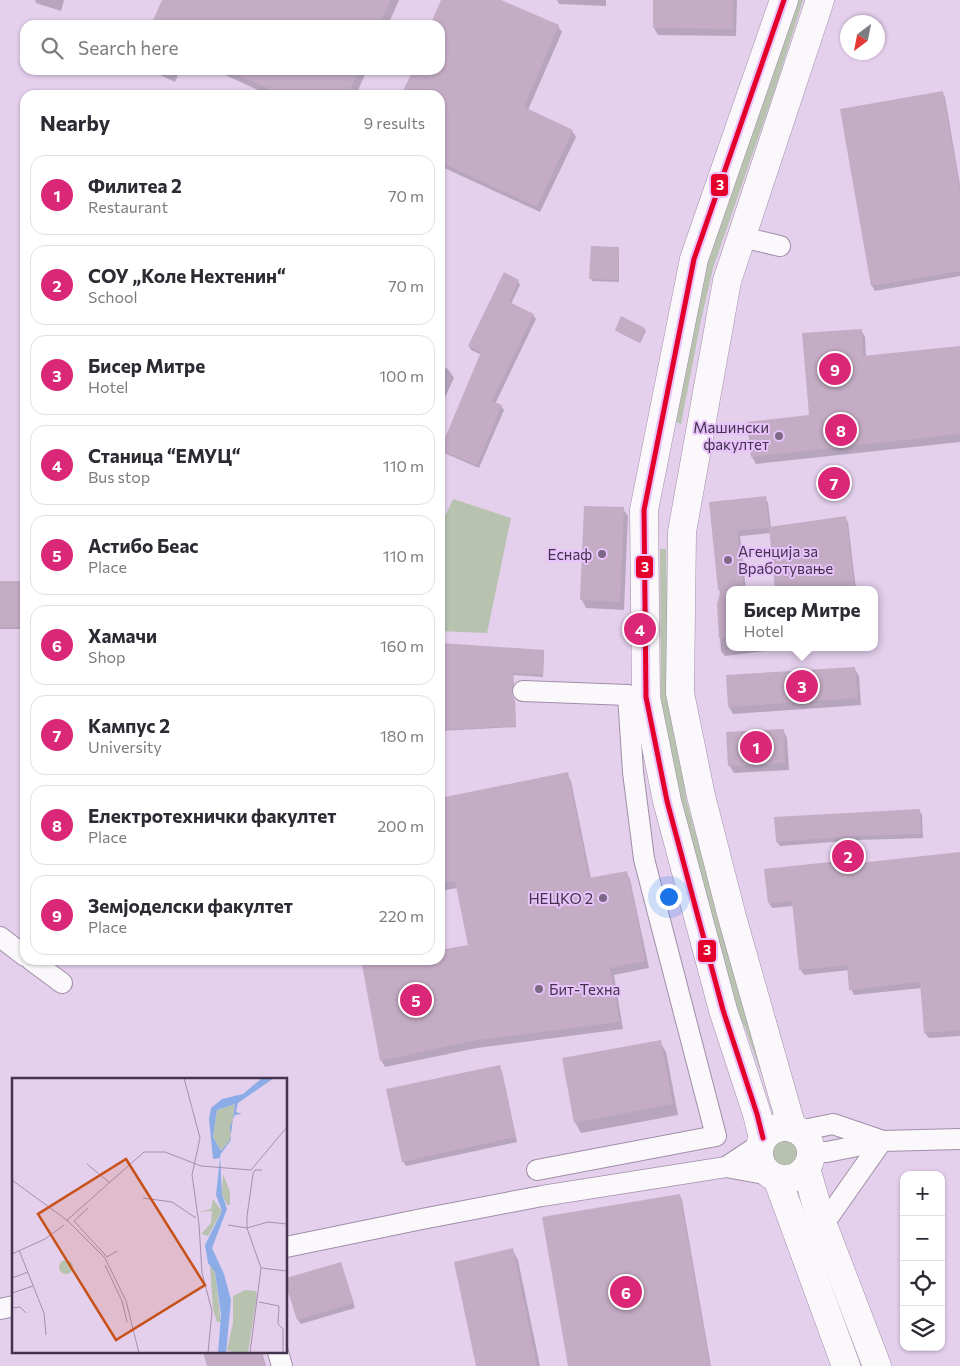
<!DOCTYPE html>
<meta charset="utf-8">
<style>
body{margin:0;font-family:Commissioner,sans-serif;background:#f7f7f7;color:#2b2b33}
.controls{position:absolute;right:15px;bottom:15px;display:grid;overflow:hidden;border-radius:10px;box-shadow:0 1px 4px #0004}
.controls button{width:45px;height:45px;display:grid;place-items:center;padding:0;border:0;border-bottom:1px solid #e1e1e2;background:#fff;color:#2b2b33;font:25px sans-serif}
.compass{position:absolute;left:840px;top:15px;width:45px;height:45px;border-radius:50%;background:#fff;box-shadow:0 1px 4px #0004;rotate:212deg}
.you{position:absolute;left:668px;top:896px;width:18px;height:18px;margin:-12px;border:4px solid #fff;border-radius:50%;background:#1a73e8;box-shadow:0 0 0 8px #1a73e833}
.badge{display:grid;place-items:center;width:32px;height:32px;border-radius:50%;background:#db2777;color:#fff;font-size:16px;font-weight:700}
.pin{position:absolute;translate:-50% -50%;border:2px solid #fff;box-shadow:0 1px 5px #0006}
.popup{position:absolute;left:726px;top:586px;width:152px;height:65px;box-sizing:border-box;display:grid;place-content:center;border-radius:10px;background:#fff;filter:drop-shadow(0 1px 4px #0005);font-size:16px;white-space:nowrap;color:#7c7c81}
.popup b{font-size:19px;color:#2b2b33}
.popup::after{content:'';position:absolute;left:50%;top:100%;margin-left:-10px;border:10px solid transparent;border-top-color:#fff}
.list{margin:0;padding:0;list-style:none}
h2{display:flex;justify-content:space-between;align-items:center;height:65px;margin:0;padding:0 20px;font-size:21px}
h2 small{font-size:16px;font-weight:400;color:#7c7c81}
.list li{display:grid;grid-template-columns:32px 1fr auto;gap:15px;align-items:center;box-sizing:border-box;height:80px;margin:0 10px 10px;padding:0 10px;border:1px solid #e1e1e2;border-radius:15px}
.list b{display:block;font-size:19px;white-space:nowrap}
.list p{margin:0;font-size:16px;white-space:nowrap;color:#7c7c81}
.list em{font-size:16px;font-style:normal;color:#7c7c81}
.icon{flex:none;width:28px;height:28px;fill:none;stroke:currentColor;stroke-width:2;stroke-linecap:round;stroke-linejoin:round}
.map{position:relative;flex:none;width:960px;height:1366px;overflow:hidden}
.search{position:absolute;background:#fff;box-shadow:0 1px 4px #0004;left:20px;top:20px;width:425px;height:55px;display:flex;align-items:center;gap:12px;box-sizing:border-box;padding:0 18px;border-radius:15px;color:#7c7c81;font-size:19px}
.panel{position:absolute;background:#fff;box-shadow:0 1px 4px #0004;left:20px;top:90px;width:425px;height:875px;border-radius:15px}
.map>svg:first-child{display:block}
.green{fill:#b7c2af}
.shadow{fill:#0003}
.building{fill:#c4acc5}
.lines{fill:none;stroke-linecap:round;stroke-linejoin:round}
.street-casing{stroke:#a18fa8;stroke-width:22}
.secondary-casing{stroke:#a18fa8;stroke-width:29}
.street{stroke:#fbf8fc;stroke-width:20}
.secondary{stroke:#fbf8fc;stroke-width:28}
.bus-1-casing{stroke:#e8c2fa;stroke-width:9}
.bus-1{stroke:#e4002b;stroke-width:5}
.poi-dot{fill:#7d6985;stroke:#e8c2fa;stroke-width:2}
.labels{text-anchor:middle;dominant-baseline:central;stroke-width:4;stroke-linejoin:round;paint-order:stroke}
.poi-label{font-size:15px;fill:#45324d;stroke:#e8c2fa;text-anchor:end}
.inset-road{fill:none;stroke:#a490ad;stroke-width:1}
.view{fill:#c75119;fill-opacity:0.15;stroke:#c75119;stroke-width:2.5}
.inset-edge{fill:none;stroke:#45324d;stroke-width:2.5}
.line-badge{stroke:#e8c2fa;stroke-width:2}
.badge-label{font-size:14px;text-anchor:middle;font-weight:bold;fill:#fff}
</style>
<div class="map">
<svg width="960" height="1366" viewBox="0 0 960 1366">
<rect width="100%" height="100%" fill="#e4cfed"/>
<g class="green">
<path d="M794,0H803L774,92L713,268L701,320L681,424L676,422L688,316Z"/>
<path d="M453,499L511,518L487,633L440,631V527Z"/>
<path d="M660,549H666L668,664L671,700L686,799L737,983L769,1096L746,1030L725,985L675,799L661,701Z"/>
<circle cx="784" cy="1153" r="15"/>
</g>
<g class="shadow">
<path d="M35,0H64L61,11L36,3Z"/>
<path d="M163,0H399L388,25H152Z"/>
<path d="M442,0H498L558,26L562,32L528,110L572,131L576,137L540,212L440,166V95H403L414,70H440V25H432Z"/>
<path d="M557,0H606V6L559,4Z"/>
<path d="M654,0H737L736,36L658,35L654,28Z"/>
<path d="M149,70H180L175,82Z"/>
<path d="M214,70H367L356,95H269Z"/>
<path d="M942,93L945,97L960,185V276L875,291L872,286Z"/>
<path d="M619,248V282L592,281L591,279Z"/>
<path d="M518,281L520,285L511,304L533,315L536,319L495,404L501,406L504,410L479,468L444,453L441,450L482,355L471,350L469,346Z"/>
<path d="M644,329L646,331L640,343L618,332L616,330Z"/>
<path d="M861,330L865,337L866,357L960,348V442L756,464L752,457L810,416Z"/>
<path d="M440,365L448,369L454,378L440,408Z"/>
<path d="M765,497L768,503L771,528L845,517L848,522L856,590H776L771,533L740,536L746,590H730V647H774V650L725,656L721,651L718,604L720,595L710,503Z"/>
<path d="M585,507L623,509L628,516L624,610L586,608L582,600Z"/>
<rect x="0" y="582" width="25" height="47"/>
<path d="M440,644L544,651L543,677L513,675L514,687L512,694L515,702L516,727L440,731Z"/>
<path d="M854,668L859,676L861,705L733,714L729,707L727,676Z"/>
<path d="M783,730L787,738L789,770L734,773L729,765Z"/>
<path d="M567,774L571,781L591,879L626,872L630,879L649,968L614,975L623,1029L477,1048L385,1067L381,1060L393,960H440V951L469,946L457,888L440,891V799Z"/>
<path d="M919,810L922,815L923,838L859,840L780,846L777,842Z"/>
<path d="M960,853V1036L929,1038L925,1033L922,988L854,995L851,989L849,970L804,975L800,969L793,906L772,908L769,903L858,860L860,864Z"/>
<path d="M660,1042L666,1052L678,1115L581,1133L575,1122Z"/>
<path d="M499,1066L502,1071L517,1142L406,1166L403,1161Z"/>
<path d="M679,1195L682,1200L711,1366H570Z"/>
<path d="M512,1249L518,1260L540,1366H477Z"/>
<path d="M340,1263L355,1308L301,1324L298,1320Z"/>
<path d="M204,1352H262L266,1366H209Z"/>
</g>
<g class="building">
<path d="M162,0H391L379,25H151Z"/>
<path d="M441,0H501L559,25L524,107L573,130L537,207L440,162V95H401L413,70H440V25H430Z"/>
<path d="M653,0H733V29L653,28Z"/>
<path d="M227,70H359L348,95H282Z"/>
<path d="M943,91L960,191V271L871,286L840,109Z"/>
<path d="M591,246L619,247L618,280L589,279Z"/>
<path d="M504,272L519,280L509,302L534,314L492,401L502,405L477,465L440,450L481,352L468,346Z"/>
<path d="M621,316L645,328L639,342L615,330Z"/>
<path d="M862,329L863,356L960,346V434L751,457L747,422L809,415L802,333Z"/>
<path d="M766,496L769,527L737,531L744,590H730V638H719L717,604L721,590H718L709,502Z"/>
<path d="M584,506L624,507L620,602L580,600Z"/>
<path d="M846,516L855,590H775L769,527Z"/>
<rect x="0" y="581" width="25" height="46"/>
<path d="M440,643L544,650L543,675L513,673L514,684L511,691L514,699L516,726L440,730Z"/>
<path d="M855,667L858,698L728,707L726,675Z"/>
<path d="M784,729L785,763L728,766L726,732Z"/>
<path d="M568,772L589,878L627,871L637,915L645,961L610,968L620,1022L472,1041L380,1061L362,965L386,960H440V950L468,945L455,881L440,883V798Z"/>
<path d="M920,809L921,834L856,836L776,842L774,817Z"/>
<path d="M960,852V1030L924,1033L920,982L849,990L847,965L799,970L792,901L768,903L764,869L858,859L859,863Z"/>
<path d="M661,1040L673,1104L574,1123L562,1058Z"/>
<path d="M500,1065L516,1137L402,1162L386,1089Z"/>
<path d="M680,1194L710,1366H568L542,1217Z"/>
<path d="M513,1248L537,1366H476L454,1262Z"/>
<path d="M341,1262L354,1303L297,1320L286,1285V1278Z"/>
<path d="M203,1352H261L265,1366H207Z"/>
</g>
<g class="lines">
<g class="street-casing">
<g id="street">
<path d="M741,237L780,246"/>
<path d="M523,691L628,695L633,772L644,859L716,1136L537,1170"/>
<path d="M0,937L25,956"/>
<path d="M31,960L62,983"/>
<path d="M799,1131L833,1124L880,1140"/>
<path d="M811,1152H827L882,1141L960,1139"/>
<path d="M726,1167L759,1145"/>
<path d="M823,1225L882,1141"/>
<path d="M286,1247L422,1219L542,1196L726,1167L770,1175"/>
<path d="M0,1309L14,1306"/>
<path d="M278,1352L282,1366"/>
</g>
</g>
<g class="secondary-casing">
<g id="secondary">
<circle cx="785" cy="1153" r="26"/>
<path d="M792,1128L732,917L701,796L680,693L682,532L727,281L820,0"/>
<path d="M763,1138L757,1114L723,1010L667,801L646,697L644,510L694,259L784,0"/>
<path d="M806,1168L820,1217L877,1366"/>
<path d="M777,1178L846,1366"/>
</g>
</g>
<use href="#street" class="street"/>
<use href="#secondary" class="secondary"/>
<g class="bus-1-casing">
<path id="bus-1" d="M763,1138L757,1114L723,1010L667,801L646,697L644,510L694,259L784,0"/>
</g>
<use href="#bus-1" class="bus-1"/>
</g>
<g class="poi-dot">
<circle cx="779" cy="436" r="5"/>
<circle cx="602" cy="554" r="5"/>
<circle cx="728" cy="560" r="5"/>
<circle cx="603" cy="898" r="5"/>
<circle cx="539" cy="989" r="5"/>
</g>
<g class="labels">
<g class="poi-label">
<text x="769" y="427">Машински<tspan x="769" dy="17">факултет</tspan></text>
<text x="738" y="551" text-anchor="start">Агенција за<tspan x="738" dy="17">Вработување</tspan></text>
<text x="592" y="554">Еснаф</text>
<text x="593" y="898">НЕЦКО 2</text>
<text x="549" y="989" text-anchor="start">Бит-Техна</text>
</g>
</g>
<g transform="translate(12 1078)">
<rect width="275" height="275" fill="#e4cfed"/>
<path d="M223,26L218,62L209,73L201,59L205,32ZM211,96L218,114V127H215L210,116ZM201,121L210,133L196,158L189,156L199,145L200,133L187,134L199,131ZM47 189a7 7 0 1 1 14 0a7 7 0 1 1-14 0ZM198,188L203,194L209,244H205L201,231ZM233,212L244,213L245,218L236,275H226L215,272L221,245V218Z" fill="#b7c2af"/>
<path d="M250,0H262L226,25L224,34L230,36L223,37L218,48L219,62L208,77L210,116L215,131L200,170L212,196L219,222L214,275H206L209,237L203,194L196,185L193,167L210,133L204,117L208,80L201,81L197,41L199,30L210,21L231,16ZM223,26L218,62L209,73L201,59L205,32Z" fill="#8bace6" fill-rule="evenodd"/>
<path class="inset-road" d="M172,0L188,60L180,97L187,146L190,195L200,233L196,275M75,86L98,105M0,102L56,143L93,180L114,223L127,275M131,120L160,124L184,140M76,130L62,143L95,179L105,173M54,143L132,74H153L189,88L239,92L275,49M216,147L235,150L256,144L275,146M7,172L32,235L34,257M0,176L33,161L52,147M93,187L110,223L115,244M249,190L275,193M0,200L16,194M0,215L21,208M247,224L267,228L266,246L271,251V275M0,230L8,229L14,235M238,275L249,190L235,150V138L241,96L243,92H250"/>
<path class="view" d="M114,81L193,207L104,262L26,136Z"/>
<rect width="275" height="275" class="inset-edge"/>
</g>
<g class="line-badge">
<rect x="710" y="173" width="19" height="24" rx="5" fill="#e4002b"/>
<rect x="635" y="555" width="19" height="24" rx="5" fill="#e4002b"/>
<rect x="697" y="939" width="20" height="24" rx="5" fill="#e4002b"/>
</g>
<g class="badge-label">
<text x="720" y="190">3</text>
<text x="645" y="572">3</text>
<text x="707" y="955">3</text>
</g>
</svg>
<div class="controls">
<button>+</button>
<button>−</button>
<button><svg class="icon" aria-label="locate" viewBox="0 0 24 24"><circle cx="12" cy="12" r="6"/><path d="M12 2v4M12 18v4M2 12h4M18 12h4"/></svg></button>
<button><svg class="icon" aria-label="layers" viewBox="0 0 24 24"><path d="M12 4l9 5-9 5-9-5zM3 14l9 5 9-5"/></svg></button>
</div>
<svg class="compass" viewBox="-18 -18 36 36"><path d="M0-13l5 13h-10z" fill="#e53935"/><path d="M0 13l5-13h-10z" fill="#7c7c81"/></svg>
<div class="you"></div>
<div class="pin badge" style="left:756px;top:747px">1</div>
<div class="pin badge" style="left:848px;top:856px">2</div>
<div class="pin badge" style="left:802px;top:686px">3</div>
<div class="popup"><b>Бисер Митре</b>Hotel</div>
<div class="pin badge" style="left:640px;top:629px">4</div>
<div class="pin badge" style="left:416px;top:1000px">5</div>
<div class="pin badge" style="left:626px;top:1292px">6</div>
<div class="pin badge" style="left:834px;top:483px">7</div>
<div class="pin badge" style="left:841px;top:430px">8</div>
<div class="pin badge" style="left:835px;top:369px">9</div>
<div class="search"><svg class="icon" aria-label="search" viewBox="0 0 24 24"><circle cx="10" cy="10" r="6"/><path d="M15 15l6 6"/></svg>Search here</div>
<section class="panel">
<h2>Nearby<small>9 results</small></h2>
<ul class="list">
<li><span class="badge">1</span><div><b>Филитеа 2</b><p>Restaurant</p></div><em>70 m</em></li>
<li><span class="badge">2</span><div><b>СОУ „Коле Нехтенин“</b><p>School</p></div><em>70 m</em></li>
<li><span class="badge">3</span><div><b>Бисер Митре</b><p>Hotel</p></div><em>100 m</em></li>
<li><span class="badge">4</span><div><b>Станица “ЕМУЦ“</b><p>Bus stop</p></div><em>110 m</em></li>
<li><span class="badge">5</span><div><b>Астибо Беас</b><p>Place</p></div><em>110 m</em></li>
<li><span class="badge">6</span><div><b>Хамачи</b><p>Shop</p></div><em>160 m</em></li>
<li><span class="badge">7</span><div><b>Кампус 2</b><p>University</p></div><em>180 m</em></li>
<li><span class="badge">8</span><div><b>Електротехнички факултет</b><p>Place</p></div><em>200 m</em></li>
<li><span class="badge">9</span><div><b>Земјоделски факултет</b><p>Place</p></div><em>220 m</em></li>
</ul>
</section>
</div>
